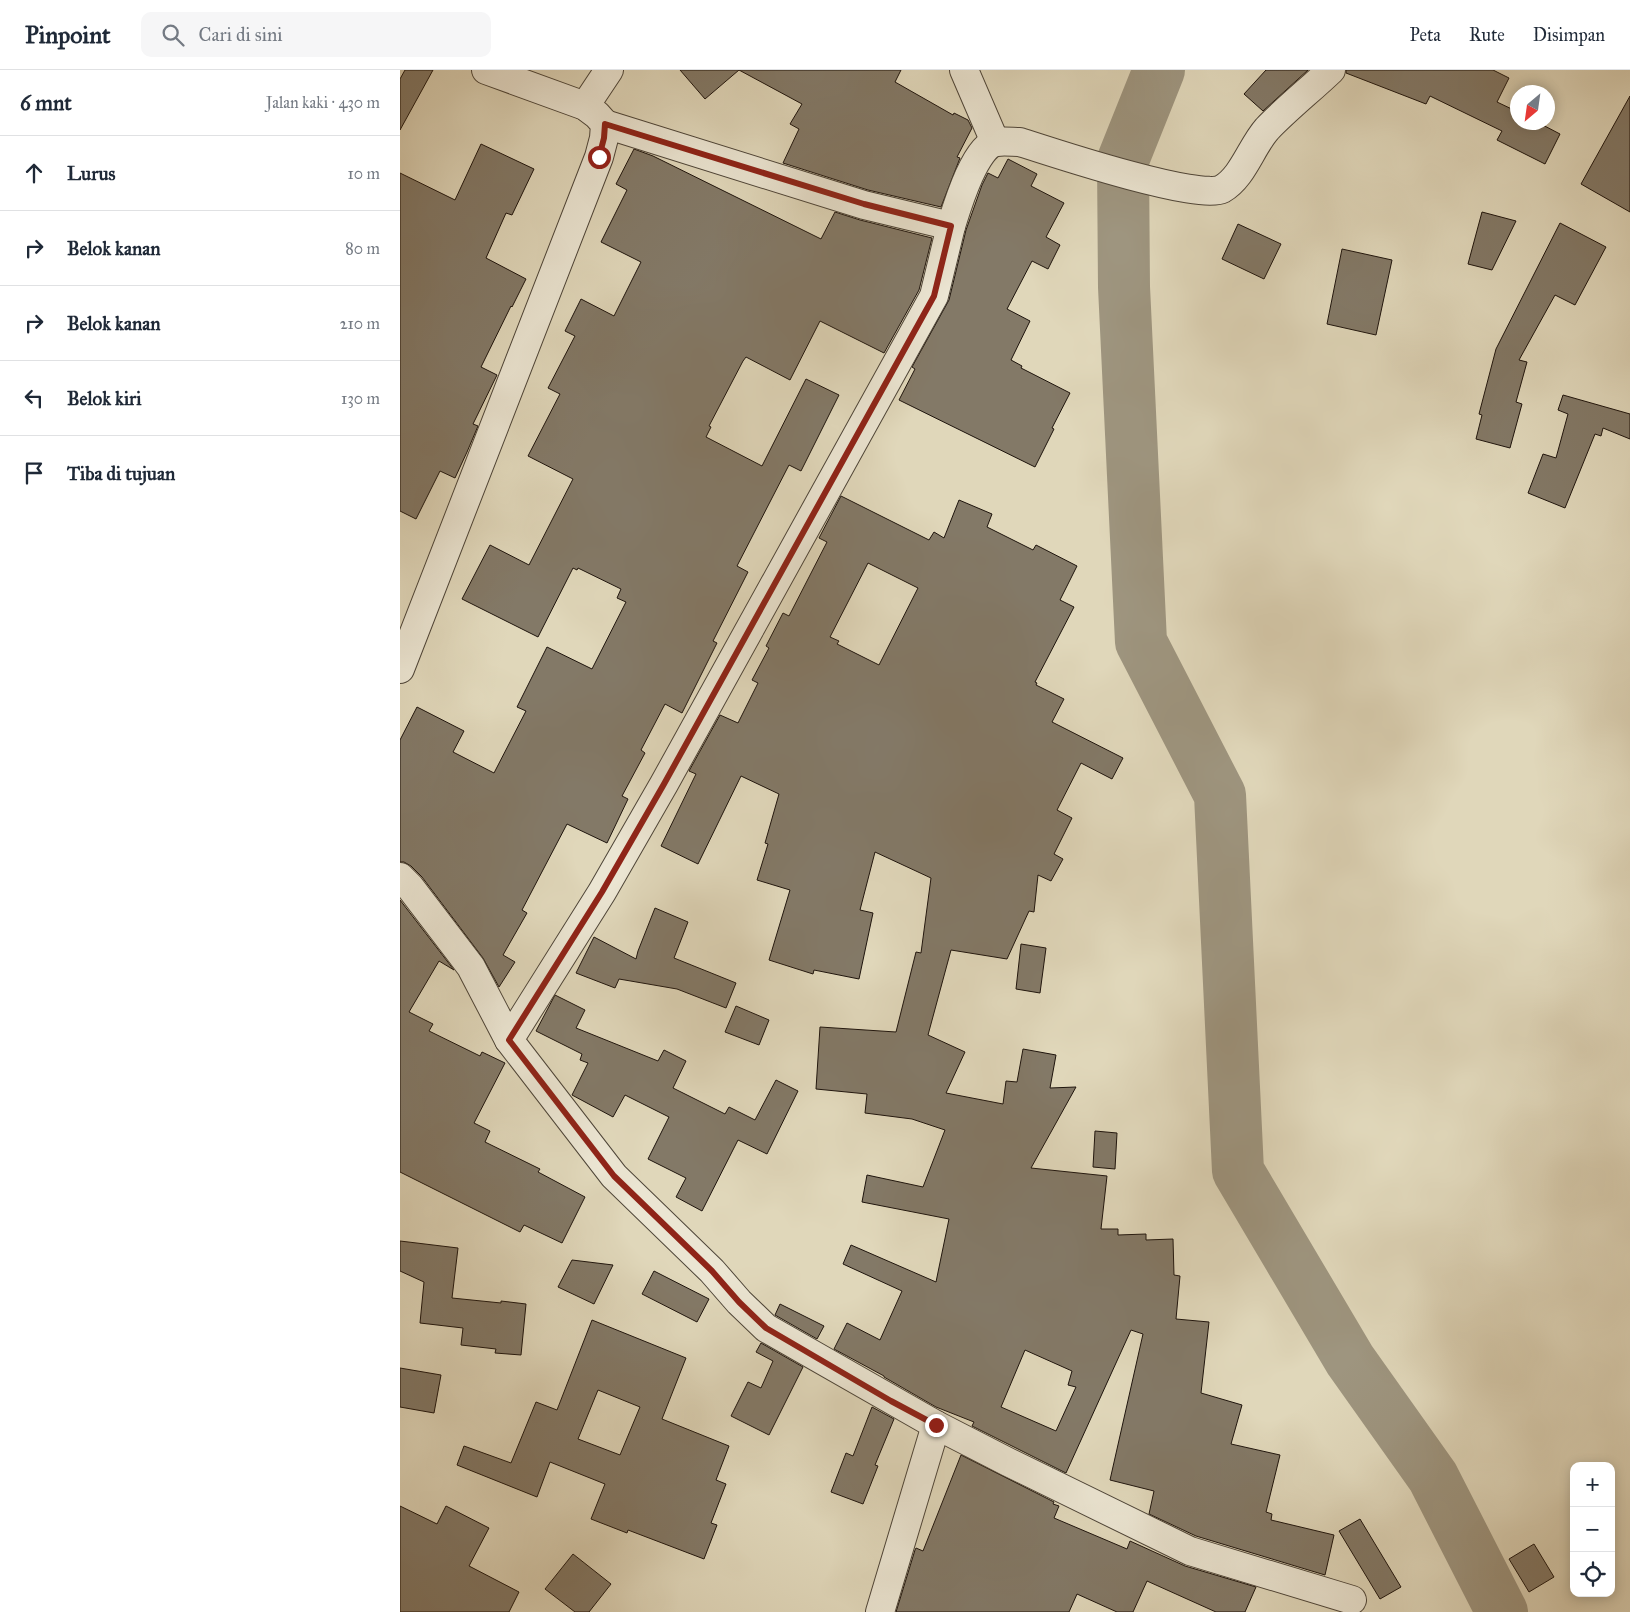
<!DOCTYPE html>
<html lang="id">
<meta charset="utf-8">
<style>
body{margin:0;font-family:"IM FELL Great Primer",serif;background:#f6f6f7;color:#1f2937}
.controls{position:absolute;right:15px;bottom:15px;display:grid;overflow:hidden;border-radius:10px;box-shadow:0 2px 12px #0003}
.controls button{width:45px;height:45px;display:grid;place-items:center;padding:0;border:0;border-bottom:1px solid #e0e1e3;background:#fff;color:#1f2937;font:25px sans-serif}
.compass{position:absolute;left:1110px;top:15px;width:45px;height:45px;border-radius:50%;background:#fff;box-shadow:0 2px 12px #0003;rotate:209deg}
.stop{position:absolute;width:15px;height:15px;margin:-11px;border:4px solid #8f2418;border-radius:50%;background:#fff}
.stop.end{background:#8f2418;border-color:#fff;box-shadow:0 1px 5px #0008}
.list{margin:0;padding:0;list-style:none}
h2{display:flex;justify-content:space-between;align-items:center;height:65px;margin:0;padding:0 20px;font-size:21px}
h2 small{font-size:16px;font-weight:400;color:#747a83}
.list li{display:grid;grid-template-columns:32px 1fr auto;gap:15px;align-items:center;box-sizing:border-box;height:75px;padding:0 20px;border-top:1px solid #e0e1e3}
.list b{display:block;font-size:19px;white-space:nowrap}
.list em{font-size:16px;font-style:normal;color:#747a83}
.icon{flex:none;width:28px;height:28px;fill:none;stroke:currentColor;stroke-width:2;stroke-linecap:round;stroke-linejoin:round}
.map{position:relative;flex:none;width:1230px;height:1542px;overflow:hidden}
header{display:flex;align-items:center;gap:30px;box-sizing:border-box;height:70px;padding:0 25px;background:#fff;border-bottom:1px solid #e0e1e3}
header strong{font-size:24px}
nav{display:flex;gap:28px;margin-inline-start:auto;font-size:18px}
.search{width:350px;height:45px;background:#f6f6f7;display:flex;align-items:center;gap:12px;box-sizing:border-box;padding:0 18px;border-radius:10px;color:#747a83;font-size:19px}
main{display:flex}
aside{flex:1;background:#fff}
.map>svg:first-child{display:block}
.lines{fill:none;stroke-linecap:round;stroke-linejoin:round}
.river{stroke:#9e957f;stroke-width:52}
.building{fill:#837967;stroke:#1e140d;fill-rule:evenodd}
.minor-casing{stroke:#4e4538;stroke-width:30}
.minor{stroke:#ebe5d2;stroke-width:28}
.route{stroke:#8f2418;stroke-width:6}
</style>
<header>
<strong>Pinpoint</strong>
<div class="search"><svg class="icon" aria-label="search" viewBox="0 0 24 24"><circle cx="10" cy="10" r="6"/><path d="M15 15l6 6"/></svg>Cari di sini</div>
<nav><a>Peta</a><a>Rute</a><a>Disimpan</a></nav>
</header>
<main>
<aside>
<h2>6 mnt<small>Jalan kaki · 430 m</small></h2>
<ul class="list">
<li><svg class="icon" aria-label="ahead" viewBox="0 0 24 24"><path d="M12 20V5M6 11l6-6 6 6"/></svg><div><b>Lurus</b></div><em>10 m</em></li>
<li><svg class="icon" aria-label="right" viewBox="0 0 24 24"><path d="M7 20v-9h11M14 6l5 5-5 5"/></svg><div><b>Belok kanan</b></div><em>80 m</em></li>
<li><svg class="icon" aria-label="right" viewBox="0 0 24 24"><path d="M7 20v-9h11M14 6l5 5-5 5"/></svg><div><b>Belok kanan</b></div><em>210 m</em></li>
<li><svg class="icon" aria-label="left" viewBox="0 0 24 24"><path d="M17 20v-9H6M10 6l-5 5 5 5"/></svg><div><b>Belok kiri</b></div><em>130 m</em></li>
<li><svg class="icon" aria-label="arrive" viewBox="0 0 24 24"><path d="M6 21V4h12l-3 4 3 4H6"/></svg><div><b>Tiba di tujuan</b></div></li>
</ul>
</aside>
<div class="map">
<svg width="1230" height="1542" viewBox="0 0 1230 1542">
<rect width="100%" height="100%" fill="#e0d7ba"/>
<filter id="stains"><feTurbulence type="fractalNoise" baseFrequency=".004" numOctaves="4"/><feColorMatrix values="0 0 0 0 .2 0 0 0 0 .09 0 0 0 0 .02 0 0 0 .5 -.17"/></filter>
<radialGradient id="worn" r=".72"><stop offset=".6" stop-color="#630" stop-opacity="0"/><stop offset="1" stop-color="#630" stop-opacity=".3"/></radialGradient>
<g class="lines">
<path class="river" d="M759,0L723,90L724,217L741,572L820,725L838,1101L950,1290L1033,1407L1102,1542"/>
</g>
<g class="building">
<path d="M5,0H33L0,60V9Z"/>
<path d="M280,0H339L305,29Z"/>
<path d="M339,0H501L495,12L553,45L554,43L568,50L572,58L557,87L560,88L541,137L468,120L383,93L399,59L390,54L402,34Z"/>
<path d="M866,0H908L863,41L844,24Z"/>
<path d="M946,0H1093L1109,8L1097,32L1118,42V52H1137L1160,64L1145,94L1097,70L1102,61L1030,26L1026,34L946,3Z"/>
<path d="M1230,26V142L1181,114Z"/>
<path d="M81,74L134,99L112,145L106,143L86,188L126,209L112,237L111,236L81,297L97,305L73,354L78,356L67,382L55,408L40,401L16,449L0,441V103L55,130Z"/>
<path d="M234,79L253,86L421,169L435,142L460,150L532,168L519,220L484,283L420,251L390,310L346,287L343,291L309,356L311,357L306,367L362,396L406,309L439,325L401,401L389,395L337,496L348,502L313,571L317,573L282,643L265,634L241,680L245,683L222,726L228,729L207,773L167,754L122,840L127,843L103,885L115,892L99,917L83,888L22,807L11,796L4,792H0V670L17,637L64,661L53,682L94,703L126,641L117,637L147,577L192,599L226,532L217,528L221,519L178,498L177,500L173,498L138,567L62,529L90,475L129,495L173,409L128,386L160,324L148,318L175,266L165,261L181,229L214,246L241,192L201,172L227,120L216,114Z"/>
<path d="M608,89L637,104L631,116L664,133L646,167L660,175L648,199L632,191L607,239L630,251L611,290L622,296L621,298L670,323L652,358L654,359L635,397L499,330L515,299L512,297L549,230L566,160L582,115L588,103L598,108Z"/>
<path d="M1082,142L1116,151L1092,200L1068,194Z"/>
<path d="M1160,153L1206,177L1175,235L1155,225L1119,290L1127,292L1116,332L1122,334L1110,378L1076,369L1082,345L1079,344L1096,279Z"/>
<path d="M838,154L881,174L864,209L822,189Z"/>
<path d="M942,179L992,190L976,265L927,254Z"/>
<path d="M1163,325L1230,344V369L1203,358L1201,366L1195,364L1165,438L1128,423L1143,384L1156,388L1168,344L1158,340Z"/>
<path d="M441,426L529,470L534,462L544,468L559,430L592,444L587,457L633,480L636,475L677,496L660,530L674,537L635,612L637,613L636,615L664,629L652,652L723,688L712,709L681,693L657,740L672,748L654,784L663,789L651,811L638,805L634,842L629,841L607,889L551,880L528,965L565,982L546,1023L603,1034L606,1011L617,1012L623,979L656,985L650,1018L676,1017L631,1098L707,1106L701,1159H718V1165L746,1164V1170L773,1169L774,1205L780,1206L776,1249L809,1252L801,1323L842,1335L831,1374L880,1385L866,1442L872,1444L871,1450L934,1465L925,1505L796,1466L749,1444L754,1421L710,1410L743,1264L731,1260L666,1403L572,1356L574,1352L536,1337L484,1307V1306L434,1279L447,1253L480,1270L502,1221L443,1194L451,1175L536,1212L549,1149L462,1132L467,1105L523,1117L545,1060L512,1049L465,1043L467,1024L416,1019L420,957L496,962L516,882L521,883L531,808L475,782L460,840L473,843L459,909L414,900L413,904L369,890L390,820L357,810L368,774L365,773L379,724L341,706L298,794L261,776L296,704L289,701L320,645L338,653L358,613L352,610L369,578L366,576L383,543L389,546L427,472L419,468ZM468,493L518,518L479,595L437,574L439,571L430,567ZM625,1280L672,1301L668,1315L676,1317L656,1361L601,1337Z"/>
<path d="M0,830L54,900L39,891L9,942L33,954L29,961L80,986L82,982L105,993L74,1053L90,1061L85,1072L140,1099L138,1102L185,1127L162,1173L124,1155L120,1162L0,1102Z"/>
<path d="M255,838L288,852L274,888L336,913L326,938L277,919L219,909L215,918L176,903L194,867L236,889L238,881Z"/>
<path d="M621,874L646,878L640,923L616,919Z"/>
<path d="M155,925L185,940L176,958L258,991L264,980L286,991L273,1018L325,1044L329,1037L355,1050L376,1010L398,1021L367,1084L338,1070L302,1141L276,1127L286,1108L248,1089L269,1047L225,1025L213,1047L172,1025L188,993L180,990L182,984L136,961Z"/>
<path d="M336,936L369,950L359,975L325,962Z"/>
<path d="M695,1061L717,1063L715,1099L693,1097Z"/>
<path d="M0,1171L58,1178L52,1228L101,1233V1231L126,1234L121,1285L95,1283L96,1279L61,1275L63,1258L20,1253L24,1212L0,1201Z"/>
<path d="M172,1190L213,1195L194,1234L158,1217Z"/>
<path d="M254,1201L309,1229L297,1252L242,1224Z"/>
<path d="M380,1234L424,1256L417,1269L375,1245Z"/>
<path d="M192,1250L286,1288L262,1349L329,1376L316,1410L326,1414L311,1453L317,1455L304,1489L228,1460L227,1463L191,1449L205,1414L150,1392L137,1427L57,1395L64,1376L111,1393L136,1332L157,1340ZM198,1320L240,1337L220,1385L178,1369Z"/>
<path d="M361,1273L403,1297L369,1365L331,1346L348,1312L361,1318L373,1291L356,1282Z"/>
<path d="M0,1298L41,1305L34,1343L0,1337Z"/>
<path d="M472,1337L494,1349L475,1395L478,1396L463,1434L431,1422L446,1383L453,1386Z"/>
<path d="M561,1385L654,1432L653,1434L659,1436L654,1448L727,1479L730,1471L785,1496L856,1517L845,1542H816L747,1511L733,1542H717L677,1524L669,1542H496L515,1480L516,1478L523,1481Z"/>
<path d="M0,1436L37,1454L46,1436L89,1458L69,1496L119,1522L109,1542H0Z"/>
<path d="M960,1449L1001,1517L980,1529L939,1461Z"/>
<path d="M1134,1474L1154,1507L1129,1522L1109,1489Z"/>
<path d="M173,1484L211,1514L189,1542H175L145,1519Z"/>
</g>
<g class="lines">
<g class="minor-casing">
<g id="minor">
<path d="M564,0L595,72"/>
<path d="M185,36L209,0"/>
<path d="M205,54L464,135L551,156C557,137 575,76 596,72C604,71 613,72 620,72C651,82 799,131 822,119C843,107 851,77 867,59C887,38 910,20 931,0"/>
<path d="M0,599L199,87L204,68L205,54L197,45L185,36L86,0"/>
<path d="M0,807L10,817L71,897L109,970L214,1106L312,1201L339,1232L366,1258L536,1355L480,1542"/>
<path d="M109,970L202,822L264,714L534,226L551,156"/>
<path d="M536,1355L608,1392L790,1481L952,1530"/>
</g>
</g>
<use href="#minor" class="minor"/>
</g>
<g class="lines">
<path class="route" d="M199,87L204,68L205,54L464,134L551,156L534,226L264,714L202,822L109,970L214,1106L312,1201L339,1232L366,1258L491,1331L536,1355"/>
</g>
<rect width="100%" height="100%" filter="url(#stains)"/>
<rect width="100%" height="100%" fill="url(#worn)"/>
</svg>
<div class="controls">
<button>+</button>
<button>−</button>
<button><svg class="icon" aria-label="locate" viewBox="0 0 24 24"><circle cx="12" cy="12" r="6"/><path d="M12 2v4M12 18v4M2 12h4M18 12h4"/></svg></button>
</div>
<svg class="compass" viewBox="-18 -18 36 36"><path d="M0-13l5 13h-10z" fill="#e53935"/><path d="M0 13l5-13h-10z" fill="#747a83"/></svg>
<div class="stop" style="left:199px;top:87px"></div>
<div class="stop end" style="left:536px;top:1355px"></div>
</div>
</main>
